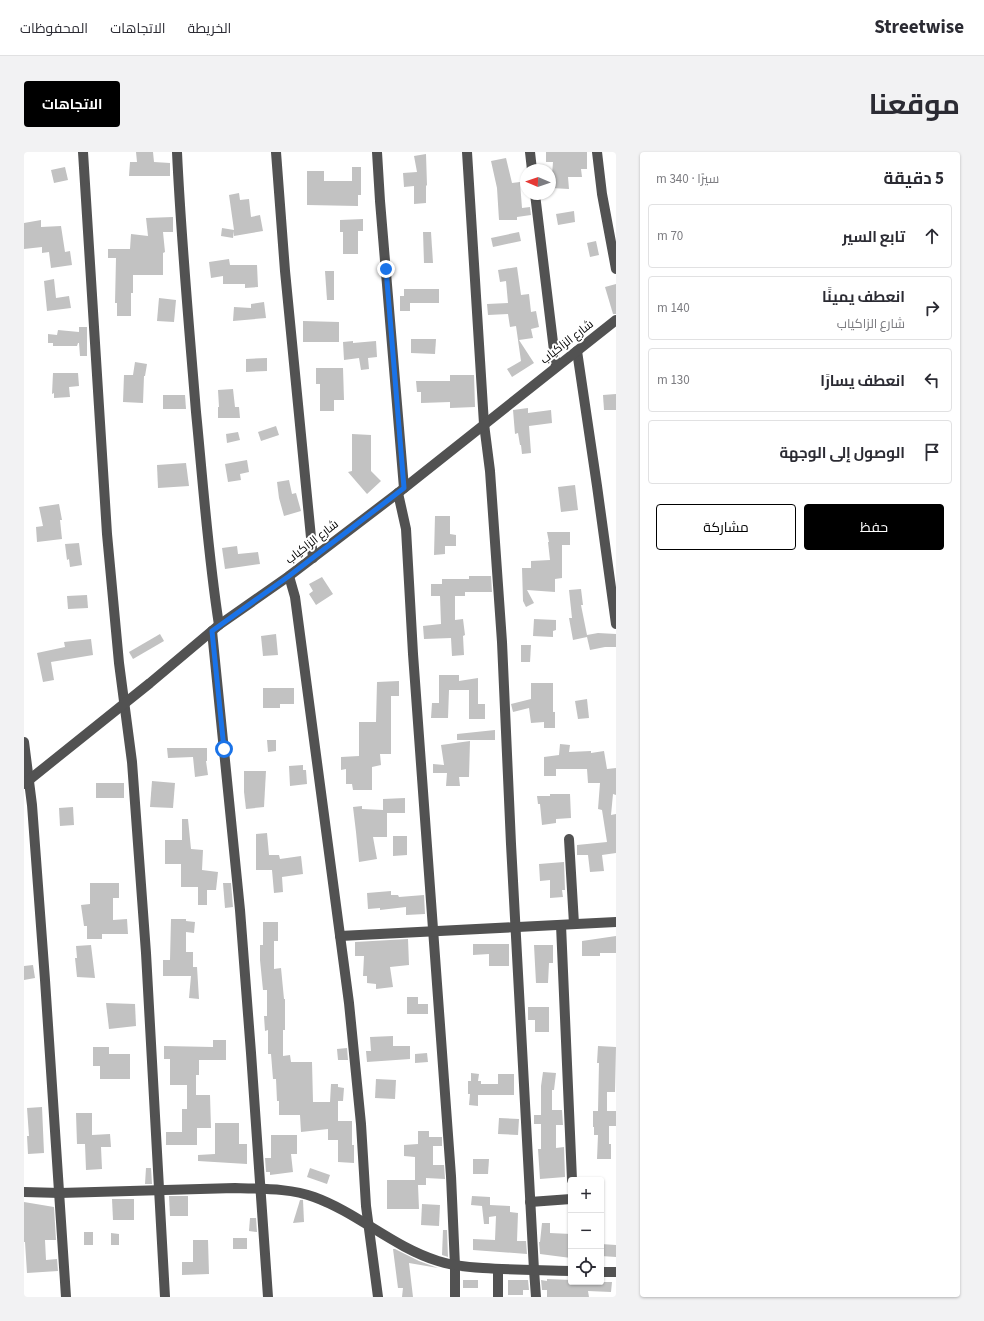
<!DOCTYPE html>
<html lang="ar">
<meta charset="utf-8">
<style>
body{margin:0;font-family:"Source Sans 3",Cairo,sans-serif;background:#f2f2f3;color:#2b2b33;direction:rtl}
.controls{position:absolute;right:12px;bottom:12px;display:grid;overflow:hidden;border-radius:4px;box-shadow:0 1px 3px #0004}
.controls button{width:36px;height:36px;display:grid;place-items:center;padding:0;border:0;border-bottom:1px solid #e1e1e2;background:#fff;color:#2b2b33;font:20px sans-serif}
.compass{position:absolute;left:496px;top:12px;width:36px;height:36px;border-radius:50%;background:#fff;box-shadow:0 1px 3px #0004;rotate:272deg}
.stop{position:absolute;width:12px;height:12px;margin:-9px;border:3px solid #1a73e8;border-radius:50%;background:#fff}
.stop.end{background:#1a73e8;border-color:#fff;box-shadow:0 1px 4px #0008}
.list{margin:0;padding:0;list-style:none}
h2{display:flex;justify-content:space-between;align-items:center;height:52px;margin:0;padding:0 16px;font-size:17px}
h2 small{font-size:13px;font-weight:400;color:#7c7c81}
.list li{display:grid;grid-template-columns:26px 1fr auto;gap:12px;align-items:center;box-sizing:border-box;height:64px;margin:0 8px 8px;padding:0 8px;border:1px solid #e1e1e2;border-radius:4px}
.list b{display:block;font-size:15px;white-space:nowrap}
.list p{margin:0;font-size:13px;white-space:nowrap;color:#7c7c81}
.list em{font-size:13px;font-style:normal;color:#7c7c81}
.actions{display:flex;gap:8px;padding:12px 16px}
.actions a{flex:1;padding:9px 0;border:1px solid #000;border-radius:4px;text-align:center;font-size:14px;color:#000}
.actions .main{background:#000;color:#fff}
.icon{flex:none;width:22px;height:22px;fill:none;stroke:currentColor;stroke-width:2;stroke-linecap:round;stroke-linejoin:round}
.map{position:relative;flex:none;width:592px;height:1145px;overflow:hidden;direction:ltr;border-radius:4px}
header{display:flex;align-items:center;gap:24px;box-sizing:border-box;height:56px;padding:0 20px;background:#fff;border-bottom:1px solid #e1e1e2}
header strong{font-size:19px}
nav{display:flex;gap:22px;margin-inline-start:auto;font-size:14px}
.intro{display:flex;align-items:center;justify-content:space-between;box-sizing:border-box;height:96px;padding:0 24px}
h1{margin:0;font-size:28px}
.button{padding:10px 18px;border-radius:4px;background:#000;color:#fff;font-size:14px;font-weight:700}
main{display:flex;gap:24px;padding:0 24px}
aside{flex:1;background:#fff;border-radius:4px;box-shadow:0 1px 3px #0004}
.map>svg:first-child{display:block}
.building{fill:#c2c2c2}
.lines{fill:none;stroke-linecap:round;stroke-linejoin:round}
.minor{stroke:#525252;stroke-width:10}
.route{stroke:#1a73e8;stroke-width:5}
.labels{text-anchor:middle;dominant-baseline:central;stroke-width:4;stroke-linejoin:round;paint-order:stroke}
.street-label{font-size:12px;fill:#000;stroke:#fff}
</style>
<header>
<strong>Streetwise</strong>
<nav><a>الخريطة</a><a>الاتجاهات</a><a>المحفوظات</a></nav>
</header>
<div class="intro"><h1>موقعنا</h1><a class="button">الاتجاهات</a></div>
<main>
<aside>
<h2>5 دقيقة<small>سيرًا · 340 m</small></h2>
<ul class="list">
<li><svg class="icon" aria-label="ahead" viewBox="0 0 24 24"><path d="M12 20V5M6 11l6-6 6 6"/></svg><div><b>تابع السير</b></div><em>70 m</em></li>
<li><svg class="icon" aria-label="right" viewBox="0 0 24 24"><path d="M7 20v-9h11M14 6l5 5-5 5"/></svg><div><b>انعطف يمينًا</b><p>شارع الزاكياب</p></div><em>140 m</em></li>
<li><svg class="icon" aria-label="left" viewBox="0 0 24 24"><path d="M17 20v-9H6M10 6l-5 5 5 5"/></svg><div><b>انعطف يسارًا</b></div><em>130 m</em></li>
<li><svg class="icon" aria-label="arrive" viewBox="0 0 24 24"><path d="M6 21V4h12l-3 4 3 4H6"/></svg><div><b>الوصول إلى الوجهة</b></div></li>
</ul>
<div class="actions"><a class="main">حفظ</a><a>مشاركة</a></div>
</aside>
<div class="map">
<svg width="592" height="1145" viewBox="0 0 592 1145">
<rect width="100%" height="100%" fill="#fff"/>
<g class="building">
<path d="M112,0H129L130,10L146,11V24H105L106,10H113Z"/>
<path d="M522,0H563V17H557L558,25H544L545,37L527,36L529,10H522Z"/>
<path d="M402,2L403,33L402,34V51L390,52V34L380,35L379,21L393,20L390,4Z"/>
<path d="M482,6L488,31L496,30L498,56L506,55L507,63L493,65V68H475L473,36L467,9Z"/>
<path d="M41,15L44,28L30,31L27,18Z"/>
<path d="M328,15H337V43H334V54L283,53V19H300V29H328Z"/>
<path d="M215,41L216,48L225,47L227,65L236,63L239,79L210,84V79L209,86L197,84L198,76L210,78L205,43Z"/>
<path d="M550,59L551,70L534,73L532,62Z"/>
<path d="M149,65V80H139L141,100L139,101V123H109V141H107V164H93V151H91L92,106H84V97H106L107,82L124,84L122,66Z"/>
<path d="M339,67V79H334V102H319V80H316V68Z"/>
<path d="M17,68V75L37,74L41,100L46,99L48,113L27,116L25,100L18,101V95L0,97V71Z"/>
<path d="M399,80H407L409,111H400Z"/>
<path d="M495,80L497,89L469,95L467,86Z"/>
<path d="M572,89L575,103L566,105L563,91Z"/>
<path d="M205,107L206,113H233L234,135L221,136V132H199V124L187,126L185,110Z"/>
<path d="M493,115L497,143L505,142L507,160L512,159L515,175L507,177L509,186L495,188L510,211L488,225L483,217L497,209L492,174L486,175L484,162L464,163L463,152L484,151L482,129L476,130L474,118Z"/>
<path d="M301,119H310V148H303Z"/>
<path d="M30,127L32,146L45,144L47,156L23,159L20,129Z"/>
<path d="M592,132V162H589L581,135Z"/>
<path d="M380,137H415V151H386V159H376V144H380Z"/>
<path d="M135,146L152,148L150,170L133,169Z"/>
<path d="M240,150L242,166L209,169L210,155L227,156V152Z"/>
<path d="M279,169L315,170V190H279Z"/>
<path d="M55,175H63V204H56L55,191H54L53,194H29V191H24V182L33,183L34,178L55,180Z"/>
<path d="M387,187H412L411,202L387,201Z"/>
<path d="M329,189V191L352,189L353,205L344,206L345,217L337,218L335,206L320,208L319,190Z"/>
<path d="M243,206V219L222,220V207Z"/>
<path d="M111,210L123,212L121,224H120L119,251L99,250L100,223H109Z"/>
<path d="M292,216H319L320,248H310V259H296V232H292Z"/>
<path d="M29,221H54L55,234L45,235L46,245L30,246V241L28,242Z"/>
<path d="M426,223H450L451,255L426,256V250L397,251V240H393L392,229H426Z"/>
<path d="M209,237L211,255H215L216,266H194V255H195L194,238Z"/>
<path d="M592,242V258H580L579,243Z"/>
<path d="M139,243H161L162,257H139Z"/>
<path d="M504,256V261L527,258L528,271L505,274L507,301L498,302L497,293H496L494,281L491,282L489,258Z"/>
<path d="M252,274L255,283L237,289L234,280Z"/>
<path d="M214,280L216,288L203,291L202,282Z"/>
<path d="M328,282L347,283V319L357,329L343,342L324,320L328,319Z"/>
<path d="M223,308L225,320L216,322L217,328L204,330L201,312Z"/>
<path d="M162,311L165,334L134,336L133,313Z"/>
<path d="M265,328L268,342L272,341L277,359L260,364L255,346L253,330Z"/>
<path d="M551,333L554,358L537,360L534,335Z"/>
<path d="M35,352L38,368H36L38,387L13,390L12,375L19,374L15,355Z"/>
<path d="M411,364H426V382L432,383V394H421V402L410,403Z"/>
<path d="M523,380H546V393H538V426L531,427V440L503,438L510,451L502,455L499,449L498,416H507V409L526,408L524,390H525Z"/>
<path d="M55,391L58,413L46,415L45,407L43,408L41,392Z"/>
<path d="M213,394L214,402L234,400L236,412L201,417L198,396Z"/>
<path d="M445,424H467L468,440H441V444H431V468L439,467L441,483L439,484L440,503L428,504L427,486L400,487L399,474L417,472L416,444H407V432H418V427H445Z"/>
<path d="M298,425L309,442L292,453L285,442L289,439L285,432Z"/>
<path d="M557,437L559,453H557L563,483L574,481L592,482V495H581L566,498L563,485L549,488L545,466H548L545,438Z"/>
<path d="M63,443L64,456L44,457L43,444Z"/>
<path d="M510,467L532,468V478L529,479V485L509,484Z"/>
<path d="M136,482L140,489L109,507L105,500Z"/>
<path d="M252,482L254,503L239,504L237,484Z"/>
<path d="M67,487L69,503L27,510L30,528L19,530L13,501L41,495L40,490Z"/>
<path d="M497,493H507L506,510H497Z"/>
<path d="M415,523H435V529L454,526V552H461V567H445V538H425L424,566H407L408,551H415Z"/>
<path d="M375,529V544H367V602H356L357,613L348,615V638H329L328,632H322V617L317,618V605L335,604V570H352L353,530Z"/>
<path d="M507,531H529V560H531V576H520V570L507,571L505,556L489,560L487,552L507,547Z"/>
<path d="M239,536H270V552H256V556H239Z"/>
<path d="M563,547L565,566L554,567L551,549Z"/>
<path d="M471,578V588H433V582Z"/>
<path d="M243,588H252V599L244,600Z"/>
<path d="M446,589L445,625H435L436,634H422L423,621H409V612L420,613L417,593Z"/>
<path d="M536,592L546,593L545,600L567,599V601L580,599L583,617L592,616V643L589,642L587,663L592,662V701L578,703L580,719L566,720L564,703H553V693L583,690L578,658L574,657L576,631H564L563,617H532V624H520V605L535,603Z"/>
<path d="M143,596H183V609H182L184,623L171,625L169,605L144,606Z"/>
<path d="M279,613V618H282L283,632L266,634L265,614Z"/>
<path d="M220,619H242L240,655L222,657L220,640Z"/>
<path d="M128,629L151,631L149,656L126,655Z"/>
<rect x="72" y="631" width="28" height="15"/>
<path d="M526,642H546L547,666L532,667V671L518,673L516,652H514L513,644H526Z"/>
<path d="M381,646V661H363V685H349L353,707L335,710L332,680L329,655L338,654V657L359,658V647Z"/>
<path d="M49,655L50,673L36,674L35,656Z"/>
<path d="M158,667H164L167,697L179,698L178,718L194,720L192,738H183V753H174V735H157V712H141V688H158Z"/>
<path d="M243,681L245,703H255L256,707L277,704L279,722L258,725L259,740L250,741L248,718H232V682Z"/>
<path d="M369,684H383V703L369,704Z"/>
<path d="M540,710L541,738H538L539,745L526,746V728L516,729L515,712Z"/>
<path d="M66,731H95V746H89V768L103,767L104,782H78V787H63V774H60L57,753L66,752Z"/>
<path d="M199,731H207L209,755L201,756Z"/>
<path d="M367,739V743H374L375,745L400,743L401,762L382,763V755L356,758V756L344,757L343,741Z"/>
<path d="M147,767H162V769L171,770L170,781L162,780V800H169V815H173L175,847L165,846L167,824H139V808H146Z"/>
<path d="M239,770H254V789H250V817L257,816L260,847H261V878H259V904L266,903L267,910H288L289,950H306L307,932H314V935L320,936L319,949H314V969H328V993H330V1011L314,1010V988H304V977L277,980L276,963H255V949H253L252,927H249L247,902H244V878L241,879L240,864H243V838H239L236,808V793H239Z"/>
<path d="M592,784V801H576V804H558V789Z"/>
<path d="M384,787L385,813L366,815L369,835L352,837V832L343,831V824H339L340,804H331V790Z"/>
<path d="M449,792H485V814H465V802L449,803Z"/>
<path d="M67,793L71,826L53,825L51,806H53L52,794Z"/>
<path d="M510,793H529V811H525L524,831H512Z"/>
<path d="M9,813L11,826L0,828V814Z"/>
<path d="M383,845H394V852H404V862H383Z"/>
<path d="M82,851L111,852L112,874L85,877Z"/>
<path d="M504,855H525V880H511V868H504Z"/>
<path d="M369,884V894H386V907L343,910L342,899H347L346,885Z"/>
<path d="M189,888H202V908H175V923H172V943H186L187,976H173V993H142V980H158V957H163V933H146V907H140V894L189,895Z"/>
<path d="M574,894L592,895L591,940H583V959H592V974H585V992H587V1007H573L574,983H570V975H569V959H574L575,911H573Z"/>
<path d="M69,895H85V902H106V927H76V914H69Z"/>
<path d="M323,896L324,908H314L313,897Z"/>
<path d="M403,901L404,910L391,911V902Z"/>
<path d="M519,920L532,921L530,938H528V958H538L539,973H532V996L540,995L541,1025L516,1027L514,997H517V972H510V963H517V934Z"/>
<path d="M447,921L455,922L454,929H457V932H474V922H490V943H454V954L445,953L446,942H444V929H447Z"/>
<path d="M352,927L372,928L371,947L351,946Z"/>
<path d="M18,955L20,1001L4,1002L3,984H5L3,956Z"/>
<path d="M52,961H68V983L86,982L87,995H77L78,1017L62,1018L61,992H53Z"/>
<path d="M475,966L495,967L494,983L474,982Z"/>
<path d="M191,971H215V992H223V1012L174,1009V1003L191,1002Z"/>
<path d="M394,979H405V985H418V994H409V1013H420L421,1027L402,1026V1033H394L395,1057H363V1028H391V1005L380,1004V993L394,992Z"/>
<path d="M247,983H273V1002H267L269,1020L246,1023V1020H242L241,1006H247Z"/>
<path d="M449,1007H465L464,1022H449Z"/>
<path d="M122,1016H127L128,1032H121Z"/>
<path d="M286,1016L306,1023L303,1032L283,1025Z"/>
<path d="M145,1044H164V1064H146Z"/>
<path d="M448,1044L466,1045V1053L486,1054V1060L494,1061L493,1089H502L503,1102L449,1098V1087L471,1088L472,1064L465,1065V1072H460L458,1054L447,1053Z"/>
<path d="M88,1047H110V1068H89Z"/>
<path d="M276,1048H279L280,1070L269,1071Z"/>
<path d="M0,1050L30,1055L32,1088H21L22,1108L33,1107L34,1119L3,1121L1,1090H0Z"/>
<path d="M398,1052L416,1053L415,1074L397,1073Z"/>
<path d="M226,1066H232L233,1080L225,1079Z"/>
<path d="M518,1071H526V1081L547,1082V1106L516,1102L515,1090H516Z"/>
<path d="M419,1078H423L424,1105L418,1103Z"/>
<rect x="60" y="1080" width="9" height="13"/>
<path d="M87,1081L95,1082V1093H87Z"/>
<rect x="209" y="1086" width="14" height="11"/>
<path d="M169,1088H184L185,1122L158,1123V1110H169Z"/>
<path d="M577,1092L592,1093V1105L577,1104Z"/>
<path d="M369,1097H371L395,1109L414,1116L385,1111L389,1145H378L379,1136H374Z"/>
<path d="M523,1127L547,1128V1130H588L587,1140L564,1139L565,1145H523V1138H518L517,1128L523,1129Z"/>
<rect x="439" y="1128" width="15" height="8"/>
<path d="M484,1128H504L505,1138H499V1143H484Z"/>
</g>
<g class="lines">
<g class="minor">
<path d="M59,0L83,382L95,511L108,610L122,801L141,1145"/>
<path d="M153,0C157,87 165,173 172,260C179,331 184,403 195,473"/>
<path d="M252,0L261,119L289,406"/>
<path d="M353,0L356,49L380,336"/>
<path d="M443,0L460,272L466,319L478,490L487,692L510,1118L512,1145"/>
<path d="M506,0L508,18"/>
<path d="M573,0L578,42L592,117"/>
<path d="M511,42L532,215"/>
<path d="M553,199L573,334L592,472"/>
<path d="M374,341L382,377L389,502L427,1024L431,1114V1145"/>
<path d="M265,424L271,445L325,851L337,972L342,1054L354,1145"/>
<path d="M188,479L216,758L227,901L244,1145"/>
<path d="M0,590L8,653L21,828L42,1145"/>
<path d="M0,632L126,531L195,473L265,424L374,341L592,168"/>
<path d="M545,687L550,772"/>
<path d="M537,773L548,1028"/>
<path d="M316,784L592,770"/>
<path d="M0,1040L36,1041L211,1036C237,1037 266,1036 290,1045C334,1061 369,1095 414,1109C429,1114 443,1115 459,1116C488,1118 518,1118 547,1119"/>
<path d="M506,1050L547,1047"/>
<path d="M577,1120H592"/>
<path d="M474,1145V1117"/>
</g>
</g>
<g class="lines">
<path class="route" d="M200,597L188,479L265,424L380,336L362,117"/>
</g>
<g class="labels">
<g class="street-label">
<text transform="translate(543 190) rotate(-38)">شارع الزاكياب</text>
<text transform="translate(288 390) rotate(-38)">شارع الزاكياب</text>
</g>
</g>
</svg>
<div class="controls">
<button>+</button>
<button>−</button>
<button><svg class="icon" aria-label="locate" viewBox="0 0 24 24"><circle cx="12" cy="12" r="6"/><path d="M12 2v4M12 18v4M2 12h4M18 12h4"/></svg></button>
</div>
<svg class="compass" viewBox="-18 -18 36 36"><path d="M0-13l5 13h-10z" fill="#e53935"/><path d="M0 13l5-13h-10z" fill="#7c7c81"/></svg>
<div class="stop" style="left:200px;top:597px"></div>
<div class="stop end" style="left:362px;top:117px"></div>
</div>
</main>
